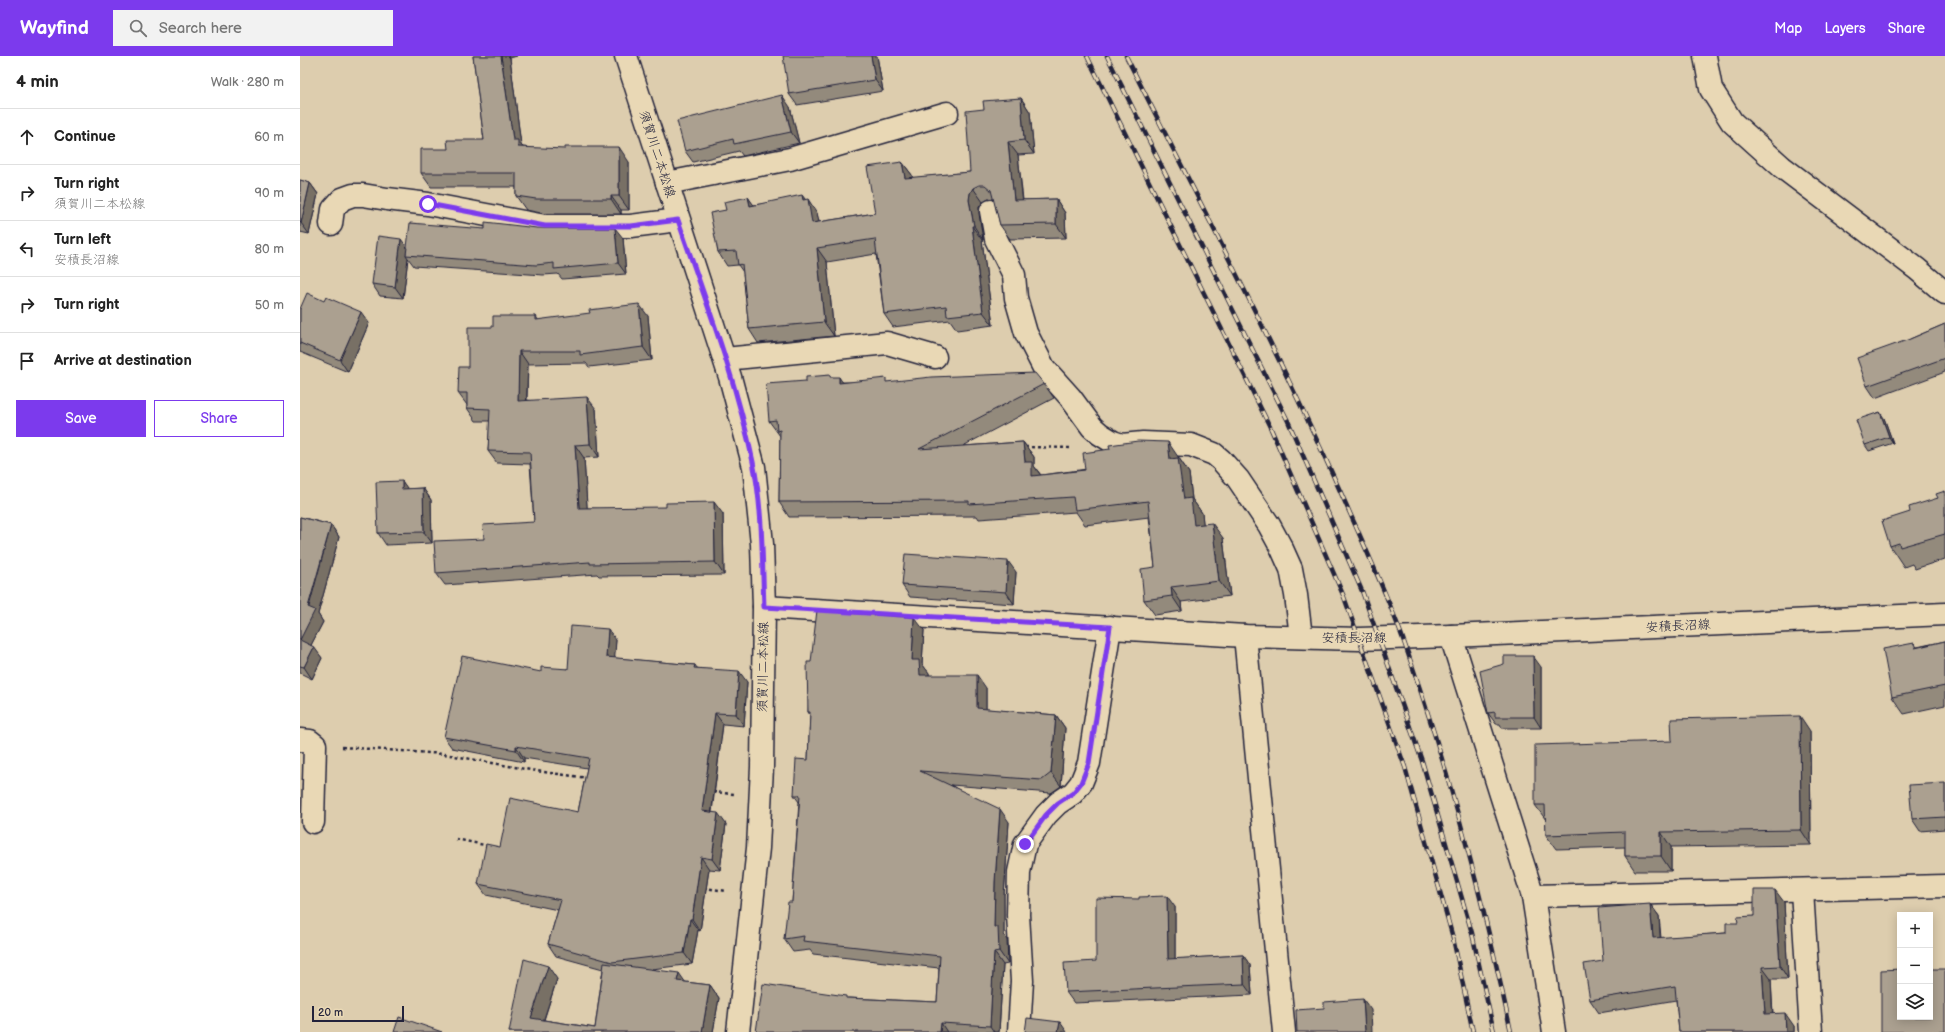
<!DOCTYPE html>
<meta charset="utf-8">
<style>
body{margin:0;font-family:"Balsamiq Sans","Klee One",sans-serif;background:#f2f2f2;color:#222}
.controls{position:absolute;right:12px;bottom:12px;display:grid;overflow:hidden;border-radius:0px;box-shadow:0 2px 10px #0003}
.controls button{width:36px;height:36px;display:grid;place-items:center;padding:0;border:0;border-bottom:1px solid #e0e0e0;background:#fff;color:#222;font:20px sans-serif}
.scale{position:absolute;left:12px;bottom:10px;width:92px;box-sizing:border-box;padding-left:4px;border:2px solid #22223b;border-top:0;font-size:11px;line-height:14px;white-space:nowrap;color:#22223b;-webkit-text-stroke:3px #e9d8b5;paint-order:stroke}
.stop{position:absolute;width:12px;height:12px;margin:-9px;border:3px solid #7c3aed;border-radius:50%;background:#fff}
.stop.end{background:#7c3aed;border-color:#fff;box-shadow:0 1px 4px #0008}
.list{margin:0;padding:0;list-style:none}
h2{display:flex;justify-content:space-between;align-items:center;height:52px;margin:0;padding:0 16px;font-size:17px}
h2 small{font-size:13px;font-weight:400;color:#767676}
.list li{display:grid;grid-template-columns:26px 1fr auto;gap:12px;align-items:center;box-sizing:border-box;height:56px;padding:0 16px;border-top:1px solid #e0e0e0}
.list b{display:block;font-size:15px;white-space:nowrap}
.list p{margin:0;font-size:13px;white-space:nowrap;color:#767676}
.list em{font-size:13px;font-style:normal;color:#767676}
.actions{display:flex;gap:8px;padding:12px 16px}
.actions a{flex:1;padding:9px 0;border:1px solid #7c3aed;border-radius:0px;text-align:center;font-size:14px;color:#7c3aed}
.actions .main{background:#7c3aed;color:#fff}
.icon{flex:none;width:22px;height:22px;fill:none;stroke:currentColor;stroke-width:2;stroke-linecap:round;stroke-linejoin:round}
.map{position:relative;flex:none;width:1645px;height:976px;overflow:hidden}
header{display:flex;align-items:center;gap:24px;box-sizing:border-box;height:56px;padding:0 20px;background:#7c3aed;color:#fff}
header strong{font-size:19px}
nav{display:flex;gap:22px;margin-inline-start:auto;font-size:14px}
.search{width:280px;height:36px;background:#f2f2f2;display:flex;align-items:center;gap:10px;box-sizing:border-box;padding:0 14px;border-radius:0px;color:#767676;font-size:15px}
main{display:flex}
aside{flex:1;background:#fff}
.map>svg:first-child{display:block}
.lines{fill:none;stroke-linecap:round;stroke-linejoin:round}
.minor-casing{stroke:#22223b;stroke-width:25}
.secondary-casing{stroke:#22223b;stroke-width:25}
.path{stroke:#22223b;stroke-width:2.5;stroke-dasharray:3 3;stroke-linecap:butt}
.minor{stroke:#e9d8b5;stroke-width:22}
.secondary{stroke:#e9d8b5;stroke-width:22}
.rail-casing{stroke:#22223b;stroke-width:4.5}
.rail{stroke:#e9d8b5;stroke-width:3;stroke-dasharray:9;stroke-linecap:butt}
.wall{fill:#938a7c;stroke:#22223b}
.shaded-wall{fill:#787065;stroke:#22223b}
.building{fill:#aba090;stroke:#22223b}
.route{stroke:#7c3aed;stroke-width:5}
.labels{text-anchor:middle;dominant-baseline:central;stroke-width:4;stroke-linejoin:round;paint-order:stroke}
.street-label{font-size:13px;fill:#22223b;stroke:#e9d8b5}
</style>
<header>
<strong>Wayfind</strong>
<div class="search"><svg class="icon" aria-label="search" viewBox="0 0 24 24"><circle cx="10" cy="10" r="6"/><path d="M15 15l6 6"/></svg>Search here</div>
<nav><a>Map</a><a>Layers</a><a>Share</a></nav>
</header>
<main>
<aside>
<h2>4 min<small>Walk · 280 m</small></h2>
<ul class="list">
<li><svg class="icon" aria-label="ahead" viewBox="0 0 24 24"><path d="M12 20V5M6 11l6-6 6 6"/></svg><div><b>Continue</b></div><em>60 m</em></li>
<li><svg class="icon" aria-label="right" viewBox="0 0 24 24"><path d="M7 20v-9h11M14 6l5 5-5 5"/></svg><div><b>Turn right</b><p>須賀川二本松線</p></div><em>90 m</em></li>
<li><svg class="icon" aria-label="left" viewBox="0 0 24 24"><path d="M17 20v-9H6M10 6l-5 5 5 5"/></svg><div><b>Turn left</b><p>安積長沼線</p></div><em>80 m</em></li>
<li><svg class="icon" aria-label="right" viewBox="0 0 24 24"><path d="M7 20v-9h11M14 6l5 5-5 5"/></svg><div><b>Turn right</b></div><em>50 m</em></li>
<li><svg class="icon" aria-label="arrive" viewBox="0 0 24 24"><path d="M6 21V4h12l-3 4 3 4H6"/></svg><div><b>Arrive at destination</b></div></li>
</ul>
<div class="actions"><a class="main">Save</a><a>Share</a></div>
</aside>
<div class="map">
<svg width="1645" height="976" viewBox="0 0 1645 976">
<rect width="100%" height="100%" fill="#ddcdae"/>
<filter id="ink" filterUnits="userSpaceOnUse"><feTurbulence type="fractalNoise" baseFrequency=".025" numOctaves="2"/><feDisplacementMap in="SourceGraphic" scale="8" xChannelSelector="R" yChannelSelector="G"/><feConvolveMatrix kernelMatrix="1 2 1 2 8 2 1 2 1" color-interpolation-filters="sRGB"/></filter>
<g filter="url(#ink)">
<g class="lines">
<g class="minor-casing">
<g id="minor">
<path d="M1405,0L1411,33L1432,66L1482,111L1617,213L1645,237"/>
<path d="M367,127L490,103L647,57"/>
<path d="M691,155L696,183L714,219L716,242L726,277L744,312L770,341L792,371L800,378L813,386L822,389L843,387L891,389L914,398L921,404L938,423L969,469L982,493L991,513L996,539L1001,581"/>
<path d="M31,168L33,153L42,143L53,139H63L87,143L128,148L245,170H331L378,164"/>
<path d="M425,303L587,287L635,301"/>
<path d="M945,580L984,976"/>
<path d="M1151,580L1233,840L1254,976"/>
<path d="M0,684L10,685L15,689L13,766"/>
<path d="M1502,835L1511,976"/>
<path d="M1233,840L1645,830"/>
<path d="M719,976L722,925L718,859L719,816L725,788L746,759L758,747L773,737L781,727L789,707L810,571"/>
</g>
</g>
<g class="secondary-casing">
<g id="secondary">
<path d="M326,0L430,321L454,411L462,488L464,551L462,711L458,792L438,976"/>
<path d="M464,551L945,580L1059,583L1151,580L1645,558"/>
</g>
</g>
<g class="path">
<path d="M725,391L773,392"/>
<path d="M42,691L144,698L236,715L288,722"/>
<path d="M413,736L434,738"/>
<path d="M156,783L189,790"/>
<path d="M404,832L427,835"/>
</g>
<use href="#minor" class="minor"/>
<use href="#secondary" class="secondary"/>
<g class="rail-casing">
<g id="rail">
<path d="M787,0L971,373L1044,541L1105,711L1153,882L1173,976"/>
<path d="M807,0L988,365L1062,535L1122,705L1172,877L1194,976"/>
<path d="M826,0C899,145 975,289 1041,437C1062,485 1085,533 1103,583C1148,711 1183,843 1211,976"/>
</g>
</g>
<use href="#rail" class="rail"/>
</g>
<g class="wall">
<path d="M173,0H217L210,2L221,89L223,91L329,106V154H321V158H246L226,154L216,140V131H131L121,117L148,93L184,84Z"/>
<path d="M577,0L583,35L497,49L489,38Z"/>
<path d="M721,42L730,56L734,98L718,99L723,144L756,143L765,157L766,182L710,183L700,169L694,143H688L683,146L679,151V157L683,184H682L693,269L657,274L650,264L593,271L584,258L576,198L527,206L534,280L458,287L449,273L443,216L438,209L427,210L418,196L426,154L448,141L453,149L505,143L517,157L519,166L575,157L602,106L612,119V122L670,116L684,53Z"/>
<path d="M490,51L499,87L443,100L439,95L393,106L385,95Z"/>
<path d="M0,124L10,127L18,138L9,178L0,176Z"/>
<path d="M185,173L323,182L326,218L262,223L258,218L243,219L114,210L108,202L103,242L80,240L72,228L107,191Z"/>
<path d="M0,253L69,267L48,316L0,296Z"/>
<path d="M236,260L238,264L348,260L352,304L289,311L286,307L228,308L227,344L296,353L299,401L284,402L287,452L423,458L424,519L299,520L297,518L145,529L136,517L184,483L234,466L230,408L197,407L188,395L190,365H176L167,352V349L158,337L168,311L193,271Z"/>
<path d="M1645,268V316L1575,342L1567,330L1610,283Z"/>
<path d="M532,321L543,326L744,328L754,342L663,390L723,386L734,401V410L741,419L879,401V402L889,417L892,443L902,457L903,468L923,482L930,540L881,546L882,555L855,559L844,544L855,511L849,461L785,469L776,456L679,463L677,460L489,461L479,446L480,380L469,365L506,325Z"/>
<path d="M1584,362L1593,387L1569,395L1565,389Z"/>
<path d="M102,425L107,433L123,432L131,444L132,487L86,489L78,477Z"/>
<path d="M1645,435V503L1615,513L1612,508L1604,511L1590,490Z"/>
<path d="M0,461L31,469L39,481L18,558L23,566L11,589L22,602L12,623L0,617Z"/>
<path d="M716,516L714,548L610,541L602,529Z"/>
<path d="M624,574L622,608L629,617V619L686,632V653L756,659L765,672L761,730L751,737L651,729L709,766L704,839V879L707,884L708,908L703,909L699,976H456L548,942L637,946L639,912L513,898L510,894L493,896L484,883L492,846L499,746L494,739L508,704L510,659L508,656L511,606Z"/>
<path d="M316,584L314,602L395,609L397,612L447,626L444,670L423,668L412,756L426,768L420,814L409,813L400,875L398,874L392,908L352,913L385,926L410,929L419,942L413,976H209L257,923L244,964L295,972L303,913L256,900L248,888L258,854L186,839L178,828L200,791L278,756L287,712L224,702V706L152,692L144,681L241,616L268,613Z"/>
<path d="M1645,585V649L1604,658L1592,641L1614,587L1617,591Z"/>
<path d="M1241,611V672H1202L1200,668H1196L1188,657Z"/>
<path d="M1510,675L1511,789L1371,791V815H1335L1325,800V791L1256,793L1246,779V764L1235,749L1372,685Z"/>
<path d="M1645,727V773L1620,775L1612,763Z"/>
<path d="M839,843L875,851V903L943,899L950,909L952,939L774,947L766,936L796,905Z"/>
<path d="M1484,846L1488,923H1471L1473,958L1494,970V976H1379L1376,944L1299,957L1290,944L1303,905L1350,848L1359,860L1361,882L1426,877L1438,867Z"/>
</g>
<g class="shaded-wall">
<path d="M201,0H208L210,2L221,89L228,98V105L213,84Z"/>
<path d="M571,0H577L583,35L575,24Z"/>
<path d="M482,39L490,51L499,87L491,76Z"/>
<path d="M721,42L730,56L734,98L724,84Z"/>
<path d="M708,86L718,99L724,158L714,144Z"/>
<path d="M319,91L329,106V154L319,140Z"/>
<path d="M602,106L612,119L614,136L605,122Z"/>
<path d="M10,127L18,138L9,178L1,167Z"/>
<path d="M673,132L683,146L679,151V157L683,184L674,170L669,144L670,137Z"/>
<path d="M502,139L509,148L508,143L517,157L522,180L512,167L503,144Z"/>
<path d="M311,140L321,154V158L311,143Z"/>
<path d="M448,141L458,155L450,150Z"/>
<path d="M756,143L765,157L766,182L756,168Z"/>
<path d="M672,170L682,184L693,269L683,256Z"/>
<path d="M315,172L323,182L326,218L318,207Z"/>
<path d="M101,183L109,194L106,199L108,202L103,242L95,231Z"/>
<path d="M517,192L527,206L534,280L524,266Z"/>
<path d="M339,248L348,260L352,304L343,291Z"/>
<path d="M61,256L69,267L48,316L40,304Z"/>
<path d="M219,295L228,308L226,358L218,345Z"/>
<path d="M539,321L549,336L539,327Z"/>
<path d="M287,341L296,353L299,401L290,388Z"/>
<path d="M1580,356L1584,362L1593,387L1589,381Z"/>
<path d="M723,386L734,401V410L742,421L732,420L725,406Z"/>
<path d="M868,386L889,417L892,443L902,457L905,484L894,469L884,443L870,403Z"/>
<path d="M275,389L284,402L288,465L279,452Z"/>
<path d="M102,425L110,436L102,433Z"/>
<path d="M123,432L131,444L132,487L124,476Z"/>
<path d="M414,446L423,458L424,519L415,506Z"/>
<path d="M912,467L923,482L930,540L919,525Z"/>
<path d="M31,469L39,481L18,558L23,566L8,595L0,584Z"/>
<path d="M708,505L716,516L714,548L706,536Z"/>
<path d="M871,531L881,546L882,555L872,540Z"/>
<path d="M614,561L624,574L622,608L629,617V632L620,619L612,604Z"/>
<path d="M308,573L316,584L314,612L306,601Z"/>
<path d="M14,591L22,602L12,623L4,611Z"/>
<path d="M1233,600L1241,611V672L1234,661Z"/>
<path d="M439,615L447,626L444,670L436,658Z"/>
<path d="M677,619L686,632V665L677,652Z"/>
<path d="M415,657L423,668L410,767L402,755Z"/>
<path d="M756,659L765,672L761,730L751,717Z"/>
<path d="M1500,660L1510,675L1511,789L1501,774Z"/>
<path d="M216,690L224,702V706L216,694Z"/>
<path d="M700,753L709,766L704,839V879L707,884L708,908L699,895L694,871L695,826Z"/>
<path d="M418,757L426,768L420,814L412,803Z"/>
<path d="M1361,776L1371,791V815L1361,800Z"/>
<path d="M401,801L409,813L400,875L392,863Z"/>
<path d="M1475,834L1484,846L1488,923L1480,910Z"/>
<path d="M867,840L875,851V914L868,903Z"/>
<path d="M1350,848L1359,860L1361,895L1353,882Z"/>
<path d="M390,863L398,874L392,908L384,897Z"/>
<path d="M694,896L703,909L699,976H694L690,970Z"/>
<path d="M943,899L950,909L952,939L944,928Z"/>
<path d="M248,910L257,923L240,975L231,962Z"/>
<path d="M1462,911L1471,923L1473,970L1465,958Z"/>
<path d="M379,917L388,930L377,925Z"/>
<path d="M410,929L419,942L413,976H402Z"/>
<path d="M1063,943L1071,954L1072,976H1065Z"/>
<path d="M1485,957L1494,970V976H1486Z"/>
<path d="M760,966L767,976H758Z"/>
<path d="M641,967L647,976H640Z"/>
</g>
<g class="building">
<path d="M173,0H201L213,84H218V91L265,93V91H319V140H311V143H236L216,140V117H121V93H148L147,84H184Z"/>
<path d="M483,0H571L575,24L489,38Z"/>
<path d="M482,39L491,76L434,88L433,83L385,95L377,65Z"/>
<path d="M721,42L724,84L708,86L714,144L756,143V168L700,169L691,134L685,129H679L673,132L670,137L669,144L674,170H672L683,256L647,260L646,250L584,258L575,183L517,192L524,266L449,273L442,208L438,209L436,195L418,196L410,157L426,154L424,146L448,141L450,150L502,139L503,144L508,143L512,167L575,157L567,111L602,106L605,122L670,116L666,55L684,53L683,45Z"/>
<path d="M0,124L10,127L1,167L0,166Z"/>
<path d="M185,166L237,172H315L318,207L254,213V207L236,209L106,199L110,167L185,173Z"/>
<path d="M78,180L101,183L95,231L72,228Z"/>
<path d="M7,237L24,245L26,241L61,256L40,304L0,287V253Z"/>
<path d="M339,248L343,291L280,299V295H219L218,345L287,341L290,388L275,389L279,452L366,451V447L414,446L415,506L290,508V506L136,517L134,485L184,483L183,469L234,466L230,396L188,395L190,353L167,352V337H158L159,311H168V271H193V260H236V264L290,257L289,254Z"/>
<path d="M1645,268V302L1567,330L1557,302L1610,283Z"/>
<path d="M735,317L744,328L619,393L723,386L725,406H732V420L785,414L783,397L810,393L809,389L838,385L868,386L870,403L878,402L884,443L891,442L894,469L912,467L919,525L871,531L872,540L844,544L841,513L855,511L848,445L775,454L773,441L669,448V445L479,446L480,374L477,375L476,364L469,365L466,328L506,325V321L530,319V321H539V327L586,322V326L631,321Z"/>
<path d="M1580,356L1589,381L1565,389L1556,364Z"/>
<path d="M102,425V433L123,432L124,476L78,477L76,426Z"/>
<path d="M1645,435V478L1600,491L1599,487L1590,490L1582,465L1610,456L1609,451L1638,442L1636,438Z"/>
<path d="M0,461L31,469L8,551L15,554L0,584L14,591L4,611L0,610Z"/>
<path d="M605,498L708,505L706,536L602,529Z"/>
<path d="M517,554L614,561L612,604H619L620,619H677V652L756,659L751,717L742,724L620,715L700,753L695,826L694,871H698L699,895L694,896L690,970L641,967L640,976H456L463,928L546,940V942L637,946L640,900L503,885L504,880L484,883L488,846H492L500,739H494L496,703L508,704L510,656H508L507,606H511Z"/>
<path d="M271,570L308,573L306,601L395,609L394,612L439,615L436,658L415,657L402,755L418,757L412,803L401,801L392,863H390L384,897L312,906L248,888L261,844L178,828L186,788L200,791L210,742L278,756L289,702L216,690V694L144,681L162,600L241,616V611L268,613Z"/>
<path d="M1645,585V630L1592,641L1583,593L1614,587L1615,592Z"/>
<path d="M1204,600H1233L1234,661H1195V656L1188,657L1180,615L1204,608Z"/>
<path d="M1500,660L1501,774L1361,776V800H1325V776L1246,779L1245,749H1235V689L1372,685L1371,663Z"/>
<path d="M1645,727V761L1612,763L1609,729Z"/>
<path d="M1454,834H1475L1480,910L1462,911L1465,958L1485,957L1486,976H1379L1375,930L1290,944L1284,908L1303,905L1299,852L1350,848L1353,882L1426,877V867H1438L1437,861L1454,860Z"/>
<path d="M867,840L868,903L943,899L944,928L766,936L764,907L796,905V842L839,843V841Z"/>
<path d="M224,903L248,910L231,962L295,972L304,907L379,917L377,925L410,929L402,976H209Z"/>
<path d="M1600,913V961H1630V913H1645V976H1581V914Z"/>
<path d="M1063,943L1065,976H997L996,954L1024,952V946Z"/>
<path d="M99,961L142,976H94Z"/>
<path d="M727,962L760,966L758,976H725Z"/>
</g>
</g>
<g class="lines" filter="url(#ink)">
<path class="route" d="M128,148L245,170H331L378,164C405,243 436,323 453,406C463,453 462,503 464,551L810,571L789,707L781,727L773,737L758,747L746,759L725,788"/>
</g>
<g class="labels">
<g class="street-label">
<text transform="translate(357 98) rotate(72)">須賀川二本松線</text>
<text transform="translate(1378 570) rotate(-3)">安積長沼線</text>
<text x="1054" y="582">安積長沼線</text>
<text transform="translate(463 611) rotate(-89)">須賀川二本松線</text>
</g>
</g>
</svg>
<div class="controls">
<button>+</button>
<button>−</button>
<button><svg class="icon" aria-label="layers" viewBox="0 0 24 24"><path d="M12 4l9 5-9 5-9-5zM3 14l9 5 9-5"/></svg></button>
</div>
<div class="scale">20 m</div>
<div class="stop" style="left:128px;top:148px"></div>
<div class="stop end" style="left:725px;top:788px"></div>
</div>
</main>
